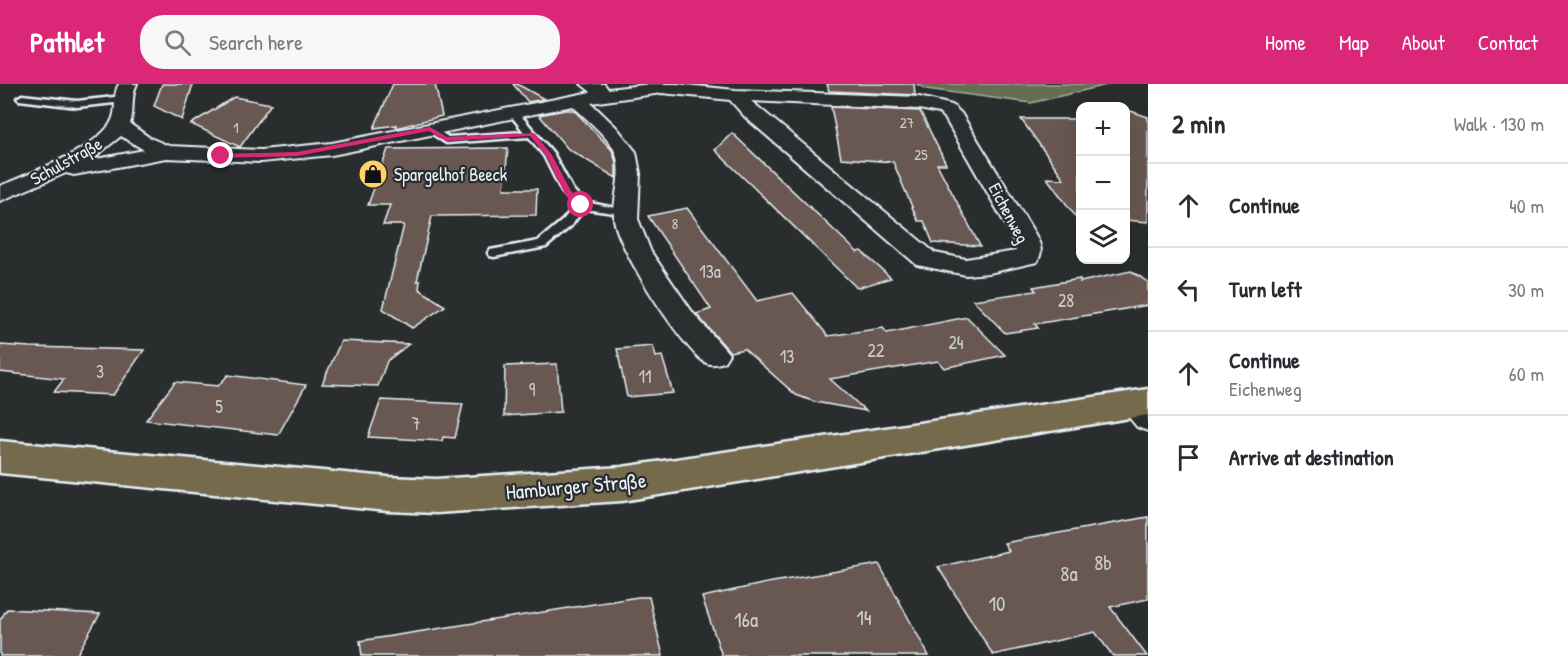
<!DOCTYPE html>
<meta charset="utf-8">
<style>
body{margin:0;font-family:"Patrick Hand",sans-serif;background:#f7f7f7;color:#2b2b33}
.controls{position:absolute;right:18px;top:18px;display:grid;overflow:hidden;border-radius:12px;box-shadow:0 6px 24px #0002}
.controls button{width:54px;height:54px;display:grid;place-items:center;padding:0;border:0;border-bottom:2px solid #e1e1e2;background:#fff;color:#2b2b33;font:30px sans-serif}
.stop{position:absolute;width:18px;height:18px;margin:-14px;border:4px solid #db2777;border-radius:50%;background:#fff}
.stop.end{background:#db2777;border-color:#fff;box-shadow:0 2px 6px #0008}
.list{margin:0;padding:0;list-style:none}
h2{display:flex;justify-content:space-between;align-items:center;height:78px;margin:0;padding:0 24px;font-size:26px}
h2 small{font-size:20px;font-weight:400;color:#7c7c81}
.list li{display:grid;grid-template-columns:39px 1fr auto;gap:18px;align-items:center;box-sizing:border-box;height:84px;padding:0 24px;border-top:2px solid #e1e1e2}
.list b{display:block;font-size:22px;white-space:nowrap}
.list p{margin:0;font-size:20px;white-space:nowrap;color:#7c7c81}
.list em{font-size:20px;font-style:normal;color:#7c7c81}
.icon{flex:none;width:33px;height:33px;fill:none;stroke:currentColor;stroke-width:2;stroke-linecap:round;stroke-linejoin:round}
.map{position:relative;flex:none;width:1148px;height:572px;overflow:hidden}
header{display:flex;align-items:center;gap:36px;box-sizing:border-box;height:84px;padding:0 30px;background:#db2777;color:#fff}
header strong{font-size:28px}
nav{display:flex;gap:33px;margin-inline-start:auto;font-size:21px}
.search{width:420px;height:54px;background:#f7f7f7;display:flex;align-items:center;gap:15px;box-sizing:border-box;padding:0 21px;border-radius:24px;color:#7c7c81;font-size:22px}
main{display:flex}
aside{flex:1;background:#fff}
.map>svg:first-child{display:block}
.green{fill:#656d53;stroke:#a6afa6;stroke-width:1.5}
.building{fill:#695851;stroke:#e8f1f8;stroke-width:1.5}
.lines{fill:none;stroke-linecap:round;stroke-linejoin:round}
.service-casing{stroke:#e8f1f8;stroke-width:5}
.minor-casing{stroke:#e8f1f8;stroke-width:4}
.primary-casing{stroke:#e8f1f8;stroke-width:5}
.service{fill:#2a2d2e;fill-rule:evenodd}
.minor{fill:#2a2d2e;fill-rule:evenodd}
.primary{fill:#756b4b;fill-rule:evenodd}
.route{fill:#db2777}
.labels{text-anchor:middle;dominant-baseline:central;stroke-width:4.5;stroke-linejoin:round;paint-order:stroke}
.far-number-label{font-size:15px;fill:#c8cbce}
.far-street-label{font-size:18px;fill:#e8f1f8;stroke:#2a2d2e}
.far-poi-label{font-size:18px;fill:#e8f1f8;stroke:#2a2d2e;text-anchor:start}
.number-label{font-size:18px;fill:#c8cbce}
.street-label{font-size:21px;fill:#e8f1f8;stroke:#2a2d2e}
.near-number-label{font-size:21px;fill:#c8cbce}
</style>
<header>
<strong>Pathlet</strong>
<div class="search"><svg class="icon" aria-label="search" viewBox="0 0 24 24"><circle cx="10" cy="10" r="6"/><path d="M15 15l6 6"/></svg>Search here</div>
<nav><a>Home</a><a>Map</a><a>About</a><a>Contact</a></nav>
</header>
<main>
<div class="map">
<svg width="1148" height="572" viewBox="0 0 1148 572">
<rect width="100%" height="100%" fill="#2a2d2e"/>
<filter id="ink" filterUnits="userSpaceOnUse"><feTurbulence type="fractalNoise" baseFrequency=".0167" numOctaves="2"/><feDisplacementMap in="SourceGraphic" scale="12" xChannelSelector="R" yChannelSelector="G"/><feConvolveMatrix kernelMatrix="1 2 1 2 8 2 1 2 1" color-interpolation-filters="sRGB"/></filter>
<g filter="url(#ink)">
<path class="green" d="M916,0H1111L1031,19L926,5Z"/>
<g class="building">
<path d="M162,0H193L182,36L154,22Z"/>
<path d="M393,0H435L442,32L396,44L397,41L374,44Z"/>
<path d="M513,0H517L544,15L528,18Z"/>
<path d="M827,0H914L915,11L829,7Z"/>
<path d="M234,13L271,20L240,63L191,40Z"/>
<path d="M831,23L920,27L946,80H937L980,162L933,159L924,137H918L893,78L841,74Z"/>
<path d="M1125,25L1148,33V138L1125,136Z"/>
<path d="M565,26H574L612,66L616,78V94L568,65L539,31Z"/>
<path d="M1021,35H1080V133H1076L1047,94L1064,95Z"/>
<path d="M732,49L857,168L861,167L891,194L857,204L715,66Z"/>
<path d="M508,64L504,105H537L536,131L432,132L417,197H420L419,205L445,222L412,244L383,225L404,141H383L390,121H368L388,65Z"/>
<path d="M687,124L757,217L793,209L828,252L883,244L887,249L967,233L1005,271L944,284L938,277L830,295L866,327L815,318L796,311L744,265L730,268L696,230L711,225L648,132Z"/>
<path d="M1131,187L1148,198V221L1035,240L1038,244L1005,249L973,216L1036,207L1033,203L1080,195V198Z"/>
<path d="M341,257L409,260L387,277L378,302L322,300Z"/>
<path d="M0,261L30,263L144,266L113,311L54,308L64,295L0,288Z"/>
<path d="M653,262L656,273L662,272L673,309L627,313L617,265Z"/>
<path d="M557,280L561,328L504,332L505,282Z"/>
<path d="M228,291L306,301L278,351L146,336L175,298L218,302Z"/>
<path d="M381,316L463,320L455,354L443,353L442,357L368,353Z"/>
<path d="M1148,433V515L1110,523L1147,572H1113L1095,548L993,571L938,483L1009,467L1004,459Z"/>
<path d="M879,480L929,572H722L702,513L767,499Z"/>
<path d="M638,513H649L663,572H362L360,557Z"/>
<path d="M7,525L100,530L76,572H0V536Z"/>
</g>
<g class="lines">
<g class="service-casing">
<g id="service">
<path d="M22,11L77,17L124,12L129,15L124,18L77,23L19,16L17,14Z"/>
<path d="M514,26L517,27L553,69L573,106L585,118L630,127V131L584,125L571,142L546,163L494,173L490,172L488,169L490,166L538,157L563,136L575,121L562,108L544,72L529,53L446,59L425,45L433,43L448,53L524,48L509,29Z"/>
</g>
</g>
<g class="minor-casing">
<g id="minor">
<path d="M119,0H137C130,12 135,26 130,40L150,54L169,62L261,66L332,59L591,8L581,0H604L608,5L651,0H676L735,6L919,13L952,21L961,29L1035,150C1040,160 1044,167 1037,178L989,189L966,191L917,181L745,33L730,16L662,9L591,19L617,44L636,68L640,89L638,135L651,168L693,229L729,270L724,278C717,280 710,282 703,277C679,259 616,162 614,134C613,113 623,91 616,70C611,55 585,34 573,22L332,71L261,78L166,74L74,91L66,89L0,117V102C29,90 93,66 110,40C119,26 111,13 119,0ZM751,17L919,25L939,29L946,36L1011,150L1016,167L966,175L935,169ZM121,52L144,66L91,76Z"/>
<path d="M1135,309L1148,314V347L1137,343L1119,321L1124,312Z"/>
</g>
</g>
<g class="primary-casing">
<path id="primary" d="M1148,305V331L622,417L436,429L388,427L0,389V357L388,393L436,395L622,383Z"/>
</g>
<use href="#service" class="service"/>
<use href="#minor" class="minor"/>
<use href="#primary" class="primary"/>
</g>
</g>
<path class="route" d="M430,43L447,53L534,49L552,71L571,107L585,121L579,122L565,110L546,71L530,52L446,57L429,47L297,72L221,74L217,72L221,70L297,68Z"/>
<defs>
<g id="shop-disc" transform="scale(1.5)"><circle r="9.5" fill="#ffd166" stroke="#2a2d2e"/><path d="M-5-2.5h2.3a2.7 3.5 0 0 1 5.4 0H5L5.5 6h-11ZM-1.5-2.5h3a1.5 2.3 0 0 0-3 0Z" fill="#111"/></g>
</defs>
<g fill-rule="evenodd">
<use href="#shop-disc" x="373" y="90"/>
</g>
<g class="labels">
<g class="far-number-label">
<text x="907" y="38">27</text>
<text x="236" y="43">1</text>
<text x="921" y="70">25</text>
<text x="675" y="139">8</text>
</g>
<g class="far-street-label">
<text transform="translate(66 77) rotate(-29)">Schulstraße</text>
<text transform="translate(1009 129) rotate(62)">Eichenweg</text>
</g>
<g class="far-poi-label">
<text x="394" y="90">Spargelhof Beeck</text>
</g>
<g class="number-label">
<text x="710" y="187">13a</text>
<text x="1066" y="216">28</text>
<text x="956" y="258">24</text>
<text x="876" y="266">22</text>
<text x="787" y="272">13</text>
<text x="100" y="287">3</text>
<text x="645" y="292">11</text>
<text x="532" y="305">9</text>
<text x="219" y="322">5</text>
<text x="416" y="339">7</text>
</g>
<g class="street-label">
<text transform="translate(576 402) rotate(-5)">Hamburger Straße</text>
</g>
<g class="near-number-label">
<text x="1103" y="478">8b</text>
<text x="1069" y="489">8a</text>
<text x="997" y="519">10</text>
<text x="864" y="533">14</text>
<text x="746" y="535">16a</text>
</g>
</g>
</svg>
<div class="controls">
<button>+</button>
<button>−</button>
<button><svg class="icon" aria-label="layers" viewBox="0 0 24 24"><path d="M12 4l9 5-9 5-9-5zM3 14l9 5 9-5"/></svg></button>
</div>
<div class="stop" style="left:581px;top:121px"></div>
<div class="stop end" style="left:221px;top:72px"></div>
</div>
<aside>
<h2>2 min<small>Walk · 130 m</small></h2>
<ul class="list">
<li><svg class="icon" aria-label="ahead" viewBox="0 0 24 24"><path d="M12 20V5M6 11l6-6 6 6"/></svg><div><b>Continue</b></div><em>40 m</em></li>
<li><svg class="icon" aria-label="left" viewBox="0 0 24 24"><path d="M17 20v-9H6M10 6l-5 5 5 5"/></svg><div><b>Turn left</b></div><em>30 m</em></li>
<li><svg class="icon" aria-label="ahead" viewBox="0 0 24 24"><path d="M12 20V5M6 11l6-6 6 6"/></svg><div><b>Continue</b><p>Eichenweg</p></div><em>60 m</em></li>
<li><svg class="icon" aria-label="arrive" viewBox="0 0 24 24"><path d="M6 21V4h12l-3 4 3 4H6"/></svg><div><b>Arrive at destination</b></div></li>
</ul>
</aside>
</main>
